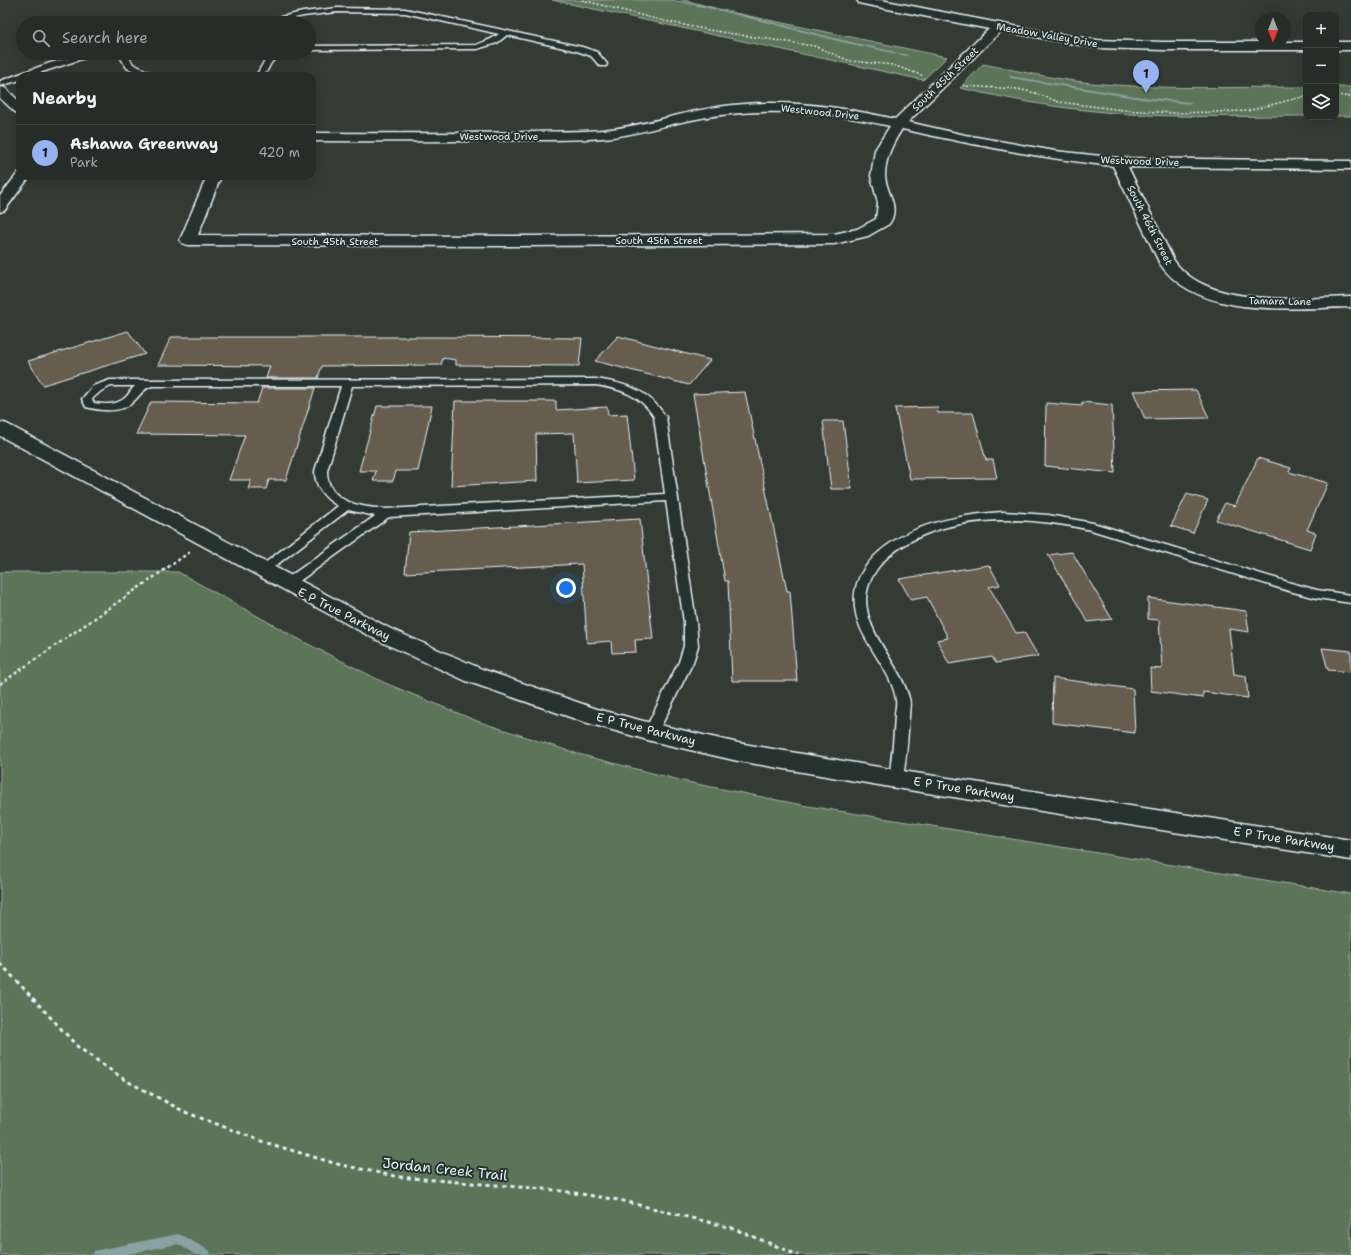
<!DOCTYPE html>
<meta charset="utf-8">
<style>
body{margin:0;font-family:"Shantell Sans",sans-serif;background:#2e342f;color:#f1f3f6}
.controls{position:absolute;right:12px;top:12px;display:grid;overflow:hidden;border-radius:8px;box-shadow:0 4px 16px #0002}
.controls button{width:36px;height:36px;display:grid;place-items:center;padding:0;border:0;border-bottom:1px solid #424844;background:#262c27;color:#f1f3f6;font:20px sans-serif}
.compass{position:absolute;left:1255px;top:12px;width:36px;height:36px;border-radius:50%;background:#262c27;box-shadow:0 4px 16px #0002;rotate:180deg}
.you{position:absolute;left:566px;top:588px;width:14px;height:14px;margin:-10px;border:3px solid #fff;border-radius:50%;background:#1a73e8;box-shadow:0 0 0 6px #1a73e833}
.badge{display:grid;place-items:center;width:26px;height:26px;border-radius:50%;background:#95b2f1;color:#111;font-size:13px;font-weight:700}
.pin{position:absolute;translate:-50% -33px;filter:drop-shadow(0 1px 2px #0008)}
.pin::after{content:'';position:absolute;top:21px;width:14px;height:12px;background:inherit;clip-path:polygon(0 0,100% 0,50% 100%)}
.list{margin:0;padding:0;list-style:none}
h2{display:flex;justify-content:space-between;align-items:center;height:52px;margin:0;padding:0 16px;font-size:17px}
h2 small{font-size:13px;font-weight:400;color:#a4a7a7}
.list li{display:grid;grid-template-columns:26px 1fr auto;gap:12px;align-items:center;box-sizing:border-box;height:56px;padding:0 16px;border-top:1px solid #424844}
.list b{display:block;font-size:15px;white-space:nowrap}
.list p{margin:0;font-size:13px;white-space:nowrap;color:#a4a7a7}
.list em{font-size:13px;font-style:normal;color:#a4a7a7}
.icon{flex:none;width:22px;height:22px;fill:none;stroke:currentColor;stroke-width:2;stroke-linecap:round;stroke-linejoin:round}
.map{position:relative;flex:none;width:1351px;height:1255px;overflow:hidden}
.search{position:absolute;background:#262c27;box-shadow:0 4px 16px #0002;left:16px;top:16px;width:300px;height:44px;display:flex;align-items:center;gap:10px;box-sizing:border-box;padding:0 14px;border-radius:22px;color:#a4a7a7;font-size:15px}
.panel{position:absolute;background:#262c27;box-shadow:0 4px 16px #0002;left:16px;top:72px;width:300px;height:108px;border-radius:12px}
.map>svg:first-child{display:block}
.green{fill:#5c7458;stroke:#a2b2a8}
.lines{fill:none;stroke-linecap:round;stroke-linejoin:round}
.stream{fill:#89a3a5;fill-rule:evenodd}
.building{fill:#665d50;stroke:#e8f1f8}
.service-casing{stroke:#e8f1f8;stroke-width:3}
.minor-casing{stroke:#e8f1f8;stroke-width:3}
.secondary-casing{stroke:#e8f1f8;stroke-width:3}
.path-far2{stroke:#e8f1f8;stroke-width:1.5;stroke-dasharray:2 2;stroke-linecap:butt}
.path-far1{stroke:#e8f1f8;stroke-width:2.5;stroke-dasharray:3 3;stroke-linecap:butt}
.path{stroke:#e8f1f8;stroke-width:3;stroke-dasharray:4 4;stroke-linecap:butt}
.service{fill:#26332d;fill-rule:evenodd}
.minor{fill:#26332d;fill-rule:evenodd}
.secondary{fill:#26332d;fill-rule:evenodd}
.labels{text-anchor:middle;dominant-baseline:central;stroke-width:4;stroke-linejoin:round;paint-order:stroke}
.far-street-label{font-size:10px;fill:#e8f1f8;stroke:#26332d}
.street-label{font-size:12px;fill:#e8f1f8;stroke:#26332d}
.near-street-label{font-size:14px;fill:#e8f1f8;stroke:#26332d}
</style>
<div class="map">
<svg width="1351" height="1255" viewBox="0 0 1351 1255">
<rect width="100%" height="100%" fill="#333b34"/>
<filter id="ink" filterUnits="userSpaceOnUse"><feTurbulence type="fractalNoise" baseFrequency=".025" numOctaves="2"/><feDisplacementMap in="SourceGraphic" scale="8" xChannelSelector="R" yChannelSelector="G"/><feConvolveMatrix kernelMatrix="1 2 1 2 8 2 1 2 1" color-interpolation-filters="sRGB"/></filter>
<g filter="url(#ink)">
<g class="green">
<path d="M552,0H672L947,57L923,80Z"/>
<path d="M983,64C1019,71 1054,79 1091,83C1162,90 1234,87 1306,87V116C1233,116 1158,119 1085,110C1043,106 1001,97 960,88Z"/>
<rect x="1336" y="87" width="15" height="29"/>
<path d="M0,572H178L304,642L385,683L477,721L578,754L687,782L802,805L1351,894V1255H0Z"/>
</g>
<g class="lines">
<g class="stream">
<path d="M679,0H686L838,39L908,55L906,56L838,41Z"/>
<path d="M1010,76L1142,97L1190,102L1192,103L1190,104L1142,99L1011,78L1009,77Z"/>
<path d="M179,1234L210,1251L211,1255H196L178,1244L123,1255H93L94,1251L98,1250Z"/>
</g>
</g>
<g class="building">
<path d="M128,331L145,354L43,385L28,361Z"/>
<path d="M618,336L710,360L689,385L595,361Z"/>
<path d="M171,337H434L582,338L579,366L456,365V360L443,358L441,365L322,366L318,378H266L270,366L158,365Z"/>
<path d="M262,388H315L286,480H269L266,489H248L251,480H229L245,435L136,434L151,402L257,403Z"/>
<path d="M1196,390L1209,418L1145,419L1133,391Z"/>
<path d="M745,392L787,591H790L797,681H732L728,581H725L693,394Z"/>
<path d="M455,401H556V410L607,407L608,415L627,414L634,480L577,483L574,433L536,434L537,481L451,486Z"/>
<path d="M1082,402L1112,405L1115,473L1045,466L1046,403L1082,406Z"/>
<path d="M377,406H432L418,471H396L393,481H373L376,471H359Z"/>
<path d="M937,407L938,413H973L986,460H993L997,478L910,479L895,408Z"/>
<path d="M823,421H843L852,489H831Z"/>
<path d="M1258,458L1291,468L1289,472L1328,483L1307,530L1316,533L1310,549L1216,520L1225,503L1235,506Z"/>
<path d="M1187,494L1208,500L1193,533L1171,526Z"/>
<path d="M640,519L653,639L635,640L636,652L612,653L611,641L587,643L582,564L405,573L409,532Z"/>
<path d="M1072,552L1112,619L1088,622L1048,555Z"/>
<path d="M989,565L1000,585L989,587L1016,633L1024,632L1038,656L996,663L992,657L949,664L937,640L948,638L927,597L911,600L899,579Z"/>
<path d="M1148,598L1246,611L1249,632L1229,629L1234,674L1246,676L1248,698L1203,692V698L1151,691L1150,668L1162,669L1159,620L1148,619Z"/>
<path d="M1322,648L1351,651V672L1328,670Z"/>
<path d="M1053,678L1133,689L1135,733L1052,723Z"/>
</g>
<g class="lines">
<g class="service-casing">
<g id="service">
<path d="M337,8L405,9L582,47L597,52L607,64L606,66H600L591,56L577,51L507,35L497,43L477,49L309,50V46L476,45L491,39L499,34L405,13L337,12L303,16L274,23H261L262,21L303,12Z"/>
<path d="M87,53H100L30,76H20V80L0,86V81L50,63Z"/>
<path d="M118,53H126L133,64L157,76H146L127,68Z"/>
<path d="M272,53H280L271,63L264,76H256L264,62Z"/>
<path d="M596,379C628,384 647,389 666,417L696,622L698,646L693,662L656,736L651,737L646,736L644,732L679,662L684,646V622L666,501L389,517L291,587L287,588L283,587L281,584L283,581L375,516L348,510L266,573H258L256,570L338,506C324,498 315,487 315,471L341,386H152C143,389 141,394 135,400C123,414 102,411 86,407L82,399L93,386L110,380ZM596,385C620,389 641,395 654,417L665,494L386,509C361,507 327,503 327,471L352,386ZM111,386H135C131,389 130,393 126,397C118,405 105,405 94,403L92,399L101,391Z"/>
<path d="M1003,512L1048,515L1093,523L1291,583L1317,590L1351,595V603L1317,598L1289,591L1091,530C1027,516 944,511 890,555C877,566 867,581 866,599C866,635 900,664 909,698C911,703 909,710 909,716C908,737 906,758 903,779L901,783L896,784L891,783L889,779C892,758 894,737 895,715C895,710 897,705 896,700C893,674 868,649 859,624C852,605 853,585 864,569C894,526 954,515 1003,512Z"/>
</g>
</g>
<g class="minor-casing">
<g id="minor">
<path d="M857,0H881L1045,32L1097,40L1163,42H1306V50H1163L1097,48L1001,31L908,122L965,135L1055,151L1119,158L1351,161V169L1128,167L1173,259C1205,309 1300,298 1351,297V307C1292,308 1198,319 1160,264L1113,166C1042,158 972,145 902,129C893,143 885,158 885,176C886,192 901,207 889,224L868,236L834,244L522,246L188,245L182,243L180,240L207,176H221L198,235L522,236L834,234L857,229L876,219L878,203L871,176L875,150L890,126C821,110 755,106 686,121C658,127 631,136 603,138C579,140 554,140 530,140C457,142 385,141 312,141V133C385,133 457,134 530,132C554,131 579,132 603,130C647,126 689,109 733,105C788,99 842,107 895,119L989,29L863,4L859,3Z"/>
<rect x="1336" y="42" width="15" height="8"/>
<path d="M0,87L5,88L20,102V113L15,112L0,98Z"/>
<path d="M20,172V176H30L5,210L0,212V196L18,173Z"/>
</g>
</g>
<g class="secondary-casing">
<path id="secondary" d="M0,422L7,424L391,629L482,669L597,709L651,723L738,743L896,770L1351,840V860L896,788L738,761L651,741L584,722L466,681L375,639L0,436Z"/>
</g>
<g class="path-far2">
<path d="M582,0L660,20L708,30L814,46L850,61L893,65L924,76"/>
<path d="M963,86L1018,89L1035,93L1059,102L1123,110L1176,113L1247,111L1306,96"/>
<path d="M1336,95L1351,97"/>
</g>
<path class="path-far1" d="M0,684L190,552"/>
<path class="path" d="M0,963L78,1047L125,1080L185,1112L264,1142L337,1164L399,1177L555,1190L619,1200L732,1228L798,1255"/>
<use href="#service" class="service"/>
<use href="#minor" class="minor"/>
<use href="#secondary" class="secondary"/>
</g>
</g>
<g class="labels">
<g class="far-street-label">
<text transform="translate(1047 35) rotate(10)">Meadow Valley Drive</text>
<text transform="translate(945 79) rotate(-44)">South 45th Street</text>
<text transform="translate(820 112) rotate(6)">Westwood Drive</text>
<text x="499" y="136">Westwood Drive</text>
<text transform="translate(1140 161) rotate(2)">Westwood Drive</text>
<text transform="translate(1150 225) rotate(63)">South 46th Street</text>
<text x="659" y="240">South 45th Street</text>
<text x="335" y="241">South 45th Street</text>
<text transform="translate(1280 301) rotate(1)">Tamara Lane</text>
</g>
<g class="street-label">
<text transform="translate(344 614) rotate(27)">E P True Parkway</text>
<text transform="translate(646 729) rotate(14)">E P True Parkway</text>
<text transform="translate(964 789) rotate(9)">E P True Parkway</text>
<text transform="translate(1284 839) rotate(9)">E P True Parkway</text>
</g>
<g class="near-street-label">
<text transform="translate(445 1169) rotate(6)">Jordan Creek Trail</text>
</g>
</g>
</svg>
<div class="controls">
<button>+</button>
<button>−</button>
<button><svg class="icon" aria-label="layers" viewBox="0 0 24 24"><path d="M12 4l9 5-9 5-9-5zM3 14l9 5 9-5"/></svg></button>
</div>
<svg class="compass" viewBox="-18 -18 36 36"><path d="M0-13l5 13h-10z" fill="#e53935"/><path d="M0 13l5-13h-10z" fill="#a4a7a7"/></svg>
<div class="you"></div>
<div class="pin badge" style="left:1146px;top:93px">1</div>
<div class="search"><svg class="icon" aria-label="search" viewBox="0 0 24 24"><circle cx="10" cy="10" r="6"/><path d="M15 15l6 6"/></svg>Search here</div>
<section class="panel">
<h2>Nearby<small></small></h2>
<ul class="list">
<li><span class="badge">1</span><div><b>Ashawa Greenway</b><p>Park</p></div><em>420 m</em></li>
</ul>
</section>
</div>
